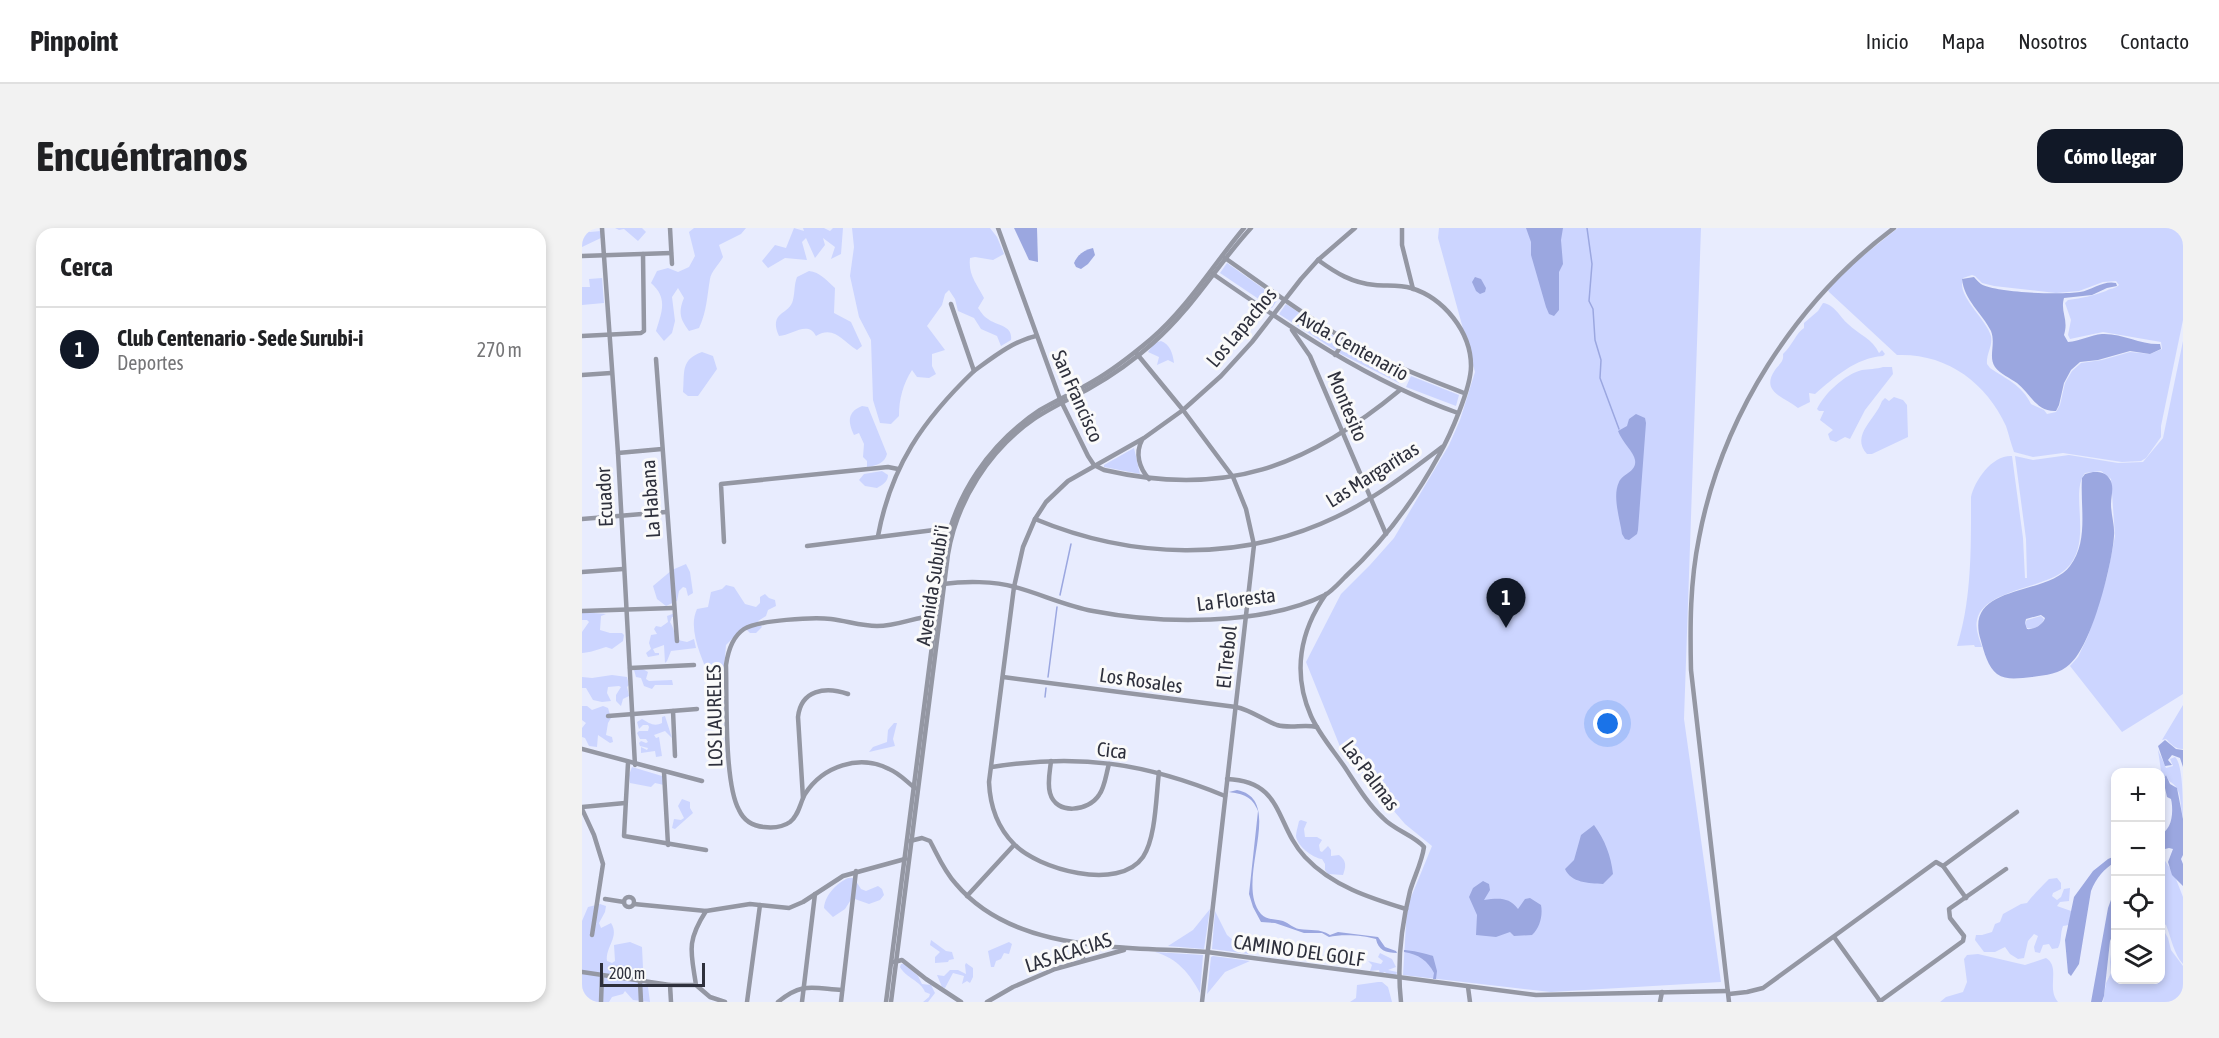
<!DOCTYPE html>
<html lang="es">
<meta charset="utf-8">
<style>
body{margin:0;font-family:"Asap Condensed",sans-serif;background:#f2f2f2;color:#202124}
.controls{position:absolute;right:18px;bottom:18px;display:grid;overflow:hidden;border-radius:12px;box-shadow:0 3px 9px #0003}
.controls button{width:54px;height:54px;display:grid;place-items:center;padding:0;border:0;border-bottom:2px solid #e0e0e0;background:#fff;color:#202124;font:30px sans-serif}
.scale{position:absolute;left:18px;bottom:15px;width:105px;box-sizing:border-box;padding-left:6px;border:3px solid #2e303c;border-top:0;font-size:16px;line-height:21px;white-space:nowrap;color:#2e303c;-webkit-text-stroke:4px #fafafa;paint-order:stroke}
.you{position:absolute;left:1026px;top:496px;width:21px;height:21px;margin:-15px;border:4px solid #fff;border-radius:50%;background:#1a73e8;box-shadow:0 0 0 9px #1a73e833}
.badge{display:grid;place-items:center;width:39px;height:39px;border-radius:50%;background:#111827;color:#fff;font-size:20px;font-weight:700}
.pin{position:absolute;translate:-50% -50px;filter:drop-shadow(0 2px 3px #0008)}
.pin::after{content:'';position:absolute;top:32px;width:21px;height:18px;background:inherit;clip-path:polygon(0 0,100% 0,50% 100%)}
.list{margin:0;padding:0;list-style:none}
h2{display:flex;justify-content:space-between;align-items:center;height:78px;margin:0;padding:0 24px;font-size:26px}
h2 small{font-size:20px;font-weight:400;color:#757577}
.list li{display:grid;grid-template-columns:39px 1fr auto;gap:18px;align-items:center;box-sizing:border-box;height:84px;padding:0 24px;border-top:2px solid #e0e0e0}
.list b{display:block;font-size:22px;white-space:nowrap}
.list p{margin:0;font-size:20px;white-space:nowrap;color:#757577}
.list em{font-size:20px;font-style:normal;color:#757577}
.icon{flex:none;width:33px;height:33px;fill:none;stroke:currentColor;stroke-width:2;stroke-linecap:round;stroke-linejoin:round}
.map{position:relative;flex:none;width:1601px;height:774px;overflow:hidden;border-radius:18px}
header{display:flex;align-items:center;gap:36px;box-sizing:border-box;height:84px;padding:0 30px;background:#fff;border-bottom:2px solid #e0e0e0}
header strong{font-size:28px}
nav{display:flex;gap:33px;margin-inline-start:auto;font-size:21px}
.intro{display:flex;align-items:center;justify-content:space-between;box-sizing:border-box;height:144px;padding:0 36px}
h1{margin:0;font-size:42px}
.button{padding:15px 27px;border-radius:18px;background:#111827;color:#fff;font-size:21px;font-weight:700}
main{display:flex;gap:36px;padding:0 36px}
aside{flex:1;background:#fff;border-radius:18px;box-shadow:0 3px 9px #0003}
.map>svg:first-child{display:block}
.green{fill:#ccd5ff;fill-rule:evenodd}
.water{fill:#9ba7e0;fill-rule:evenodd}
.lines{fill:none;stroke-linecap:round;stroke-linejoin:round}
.stream{stroke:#9ba7e0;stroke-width:1.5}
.minor{stroke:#9497a3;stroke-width:4.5}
.labels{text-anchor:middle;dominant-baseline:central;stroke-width:6;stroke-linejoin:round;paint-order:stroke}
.street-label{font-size:20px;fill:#2e303c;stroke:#fafafa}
</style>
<header>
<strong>Pinpoint</strong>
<nav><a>Inicio</a><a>Mapa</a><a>Nosotros</a><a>Contacto</a></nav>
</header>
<div class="intro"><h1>Encuéntranos</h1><a class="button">Cómo llegar</a></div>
<main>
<aside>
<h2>Cerca<small></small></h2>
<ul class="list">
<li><span class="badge">1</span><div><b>Club Centenario - Sede Surubi-i</b><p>Deportes</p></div><em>270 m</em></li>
</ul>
</aside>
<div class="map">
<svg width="1601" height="774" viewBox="0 0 1601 774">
<rect width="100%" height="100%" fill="#e8ecfe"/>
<g class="green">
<path d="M0,0L8,4L19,3L21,9L0,19Z"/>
<path d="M33,0H60L64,4L56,13L42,1L37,2Z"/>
<path d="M112,0H164L159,6L137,17L141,29C137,36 129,44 128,51C125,68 125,83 117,100L107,103C98,91 96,84 102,70L96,60L90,69L93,93L90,105L82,113L74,103C80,83 86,70 69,55L75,43L86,40L96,44L107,39L113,28L107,4Z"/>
<path d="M212,0L222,3L221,0H242L248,3L251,0H261L259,26L249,31L253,19L241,10L243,17L233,30L224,10L220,14L225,32L203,30L186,40L180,33L193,17L204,20Z"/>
<path d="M270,0H408L415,9L422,26L411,32L393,29L388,30C386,47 395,56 402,70L396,80C399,84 402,89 406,91C415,98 431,97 429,112L419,118L415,108L399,101L392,90L376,83L373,71L367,62L363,66L360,77L345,98L363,122L350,126V138L354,146L347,150L335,149L330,142C321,156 317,171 317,188L309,196L298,195L291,172L289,112L277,89L268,48L272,19Z"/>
<path d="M857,0H1119L1102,491L1139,754L969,764L821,747L825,679L850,618L823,596L759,521L724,434L759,366L788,337L812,310L867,217L878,192L893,144L856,10Z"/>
<path d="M1316,0H1601V92L1579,198V209L1564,230L1559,233L1540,234L1481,225L1451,229L1432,224C1429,216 1427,207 1424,198C1404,154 1364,125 1315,127L1247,64L1246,62L1267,39ZM1390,47L1393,48L1400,55L1412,58L1474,65L1497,63L1521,54L1534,53L1537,57C1533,61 1529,60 1524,63C1510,68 1501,70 1486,72L1483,75L1489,92L1486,107L1488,111L1521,104L1579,114L1580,121L1568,126L1548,124L1520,132L1499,135L1490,143L1483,155L1478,177L1474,184L1465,186L1462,182L1449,176C1440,157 1424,151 1408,140L1405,136C1404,126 1411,118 1409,108C1404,90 1374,68 1381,50Z"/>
<path d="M645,35L696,71L690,80L638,45Z"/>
<path d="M227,43C238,44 245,53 253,60L252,85L269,94L280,118L275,122C260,113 252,97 234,108C226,92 210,107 197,108C186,83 208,87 211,72C213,64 212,57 215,49Z"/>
<path d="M20,50L22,75L0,77V59H8L7,51Z"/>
<path d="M1241,75C1252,76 1258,89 1266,96C1276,106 1291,111 1297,125L1300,122L1303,126L1301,128C1273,130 1253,149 1233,166L1227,165L1228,174L1216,180C1202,169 1178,164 1193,142C1197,136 1202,134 1201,126C1210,118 1214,105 1222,100V95L1236,83Z"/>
<path d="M704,76L764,116L821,144L817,155L759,126L697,86Z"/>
<path d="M579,113C588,116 591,126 592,135L586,132L575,137L577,129L566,124L572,115Z"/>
<path d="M1601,113V466L1540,504L1488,438L1496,429L1506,408L1525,349L1533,308L1529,251L1519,243L1503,245C1487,265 1512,315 1484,341C1463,361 1402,361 1395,392C1393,401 1397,410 1400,419H1393L1392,417L1375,418C1390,371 1389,318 1389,269C1393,252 1410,227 1430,228L1441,310L1443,350H1445L1444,311L1433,228L1451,232L1487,227L1536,235L1561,234L1581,210Z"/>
<path d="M120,124L131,128L135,141L116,168H106L101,164C103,144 98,132 120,124Z"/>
<path d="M1301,139H1310L1311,146L1283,182L1268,211L1263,209L1254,214L1248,212L1246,206L1251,202L1238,192L1242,183H1237L1235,181C1242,166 1263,146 1280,142C1286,141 1295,141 1301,139Z"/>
<path d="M829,148L877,167L874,178L824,159Z"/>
<path d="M1312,169L1321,172L1325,177L1326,209L1290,226H1285C1268,207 1294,191 1300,173L1303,170L1307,173Z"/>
<path d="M280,178L286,179L305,226C303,235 294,238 285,239V233L281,229L282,216L277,205L272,207C266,194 265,184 280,178Z"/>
<path d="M552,220L558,246L522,239V237Z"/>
<path d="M300,243L306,247C306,254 300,257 295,260L283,258L277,252L282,246Z"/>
<path d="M104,336L108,344L111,365L106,368L104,360L101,359L97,363L95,373L84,378L75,371L71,358L90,342Z"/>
<path d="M144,357L152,359L163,376L174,379L178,375V369L183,366L187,370L193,372L194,378L186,382L184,388L176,393L180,399L174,405H168L162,399L144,417L142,442L136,453L128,452C121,431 105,402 115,381L126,379L129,364L140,361Z"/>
<path d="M0,384L24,386L19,388L18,402L28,405H40L42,407L41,413L30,421L24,419C18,421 6,425 0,425V404L7,394L5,392H0Z"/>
<path d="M93,385V389H90L88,394C92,400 92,406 96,412L105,414L112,411L114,420L89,423L85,433L83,435L82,417L71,421L73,425H77V427L66,429L64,425L69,421L67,415L69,407L75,406L72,401L74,398L79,399L86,394L85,388Z"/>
<path d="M1459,388L1462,391C1460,397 1452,402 1445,400L1443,395L1445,392Z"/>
<path d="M59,440L66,444L64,451L67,453L90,452L91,457H73L70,461L62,458L59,450L54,449L52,442Z"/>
<path d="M30,447L45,449L47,457L45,459L47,468L41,471L39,478L34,473V467L39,459L37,458L26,459L25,465L29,473L20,474L11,472L4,460H0V449L10,450Z"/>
<path d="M1601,477V521C1593,521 1589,516 1584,511L1580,512Z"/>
<path d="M0,478H5L10,482L21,478L26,480L29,490L26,495L24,507L30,509L31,514L28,515L16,507L15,519L7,518L3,510L0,509V500L4,495L0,492Z"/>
<path d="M83,488L90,510L83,503L72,507L74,510L77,509L80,528L74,529L73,523L59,525V519L65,522L66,520L58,518L57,515L59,513L64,515L66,514L64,511H58L55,505L57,503H66L67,499L66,497H61L57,501L55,494L60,491C67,495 72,499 80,495V489Z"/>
<path d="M312,495H315L311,511L313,518L287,524L291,519L305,514L306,502Z"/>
<path d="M1576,522L1584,540L1591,538L1588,531L1593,529C1601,536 1601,574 1601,589C1597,574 1601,561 1587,553L1584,547L1580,550Z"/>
<path d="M50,539L80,548L82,557L73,555L69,559L48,555L47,547Z"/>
<path d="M100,571L108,574V580L111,585L93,601L90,600L92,591L99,592L102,590L96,578Z"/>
<path d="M719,592L725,594L722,601L723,609H735L740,612L737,617L738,623L740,624L746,618L749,622V628L757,627C765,633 764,639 761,647L746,646L743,642V636L740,631C731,630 715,618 714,608C714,604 716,598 717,593Z"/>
<path d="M1579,627L1592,646L1601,669V736C1592,727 1589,709 1584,697L1579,694L1578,681L1583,677L1579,657Z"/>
<path d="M266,650H272L279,661L284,663L296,658L300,661L302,667L298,672L287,676L270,670L263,681L251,689L242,680C243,667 255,655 266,650Z"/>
<path d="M1475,650L1479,655V661L1471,665L1470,668L1475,672L1479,669L1482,661L1488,660L1487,673L1478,674L1475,678L1489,683L1490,686L1487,697L1481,698C1478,705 1480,713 1476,720L1470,721L1467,716L1461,717L1458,725L1453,724L1452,719L1456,708L1452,706L1446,713L1442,730L1436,731L1428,726L1423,719L1413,724H1402L1393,712L1394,707H1400L1410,704L1413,696L1418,694L1421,686L1439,676L1445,675C1452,666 1459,659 1467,651Z"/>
<path d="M18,676L24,678L23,684L17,695L19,700L29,695C38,709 23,719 25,733L30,735L33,733L32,717L48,714L60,719L61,740L64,749L61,758L66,759L68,774L51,772L43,763L41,766L30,769L27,774H0V693L6,679Z"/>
<path d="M628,681L622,721L586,718L611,702Z"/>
<path d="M633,683L645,707L667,726L630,721Z"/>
<path d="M1533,696L1534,752H1578L1579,698L1586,710L1589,722L1601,738V774H1521L1524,755L1529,745L1528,734Z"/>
<path d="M349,712L364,723L370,724L372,731L367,732L366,734L353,735V729L358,724L348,717Z"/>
<path d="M427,714L430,716L427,726L422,725L419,731L414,733L412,739H409L406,723Z"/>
<path d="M573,724L621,727L618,765C608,746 595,730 573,724Z"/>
<path d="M798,725L810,731L814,739L806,742L815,744L814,748L807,749L803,744L798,746L797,742L788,743L790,737L786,733L799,736L801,733L796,729Z"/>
<path d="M1396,726L1443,737L1464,730C1479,739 1464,760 1476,774H1358L1364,769L1381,764L1385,754L1382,731L1385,727Z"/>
<path d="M629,729L631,728L668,733L643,744L625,766Z"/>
<path d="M384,735L391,740V749L388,755L385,753L380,756L382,748L371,745L363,760L360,759L355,747L362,748L368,742H376L384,746L383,737Z"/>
<path d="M319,736H322L336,748L340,756L349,757L353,765L346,774H341L347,769L348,766L343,764C339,753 324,750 318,739Z"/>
<path d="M796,754H800L806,759L810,774H768L774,770L775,757Z"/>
</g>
<g class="water">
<path d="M432,0H455L456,34L447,32Z"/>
<path d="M944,0H981L979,12L981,36L977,44V82L972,88L967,86L964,79L949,27V14Z"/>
<path d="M511,20L513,27L506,36L499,41L494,39L492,35C496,26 502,22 511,20Z"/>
<path d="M893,49L899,51L904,60L903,64L898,66L894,63L890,54Z"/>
<path d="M1392,49C1394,51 1396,54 1399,56C1414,65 1480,67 1498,64C1510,62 1522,52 1534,55L1535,58L1525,60L1510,67L1482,70C1478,84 1487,91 1482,107L1486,114C1498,113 1509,107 1520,106C1540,105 1559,117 1578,116L1579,121L1568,126L1548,123L1516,132L1498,134L1489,142L1482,155L1477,177L1474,183C1454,184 1448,165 1435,155C1428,150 1418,146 1413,139C1406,129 1414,116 1409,103C1400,85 1382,72 1380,51Z"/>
<path d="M1054,186L1063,190L1064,195L1056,302L1055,306L1047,312L1043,311L1040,306C1038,291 1030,268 1037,254C1041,245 1055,244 1053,232C1052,224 1040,214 1036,203L1045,198L1047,191Z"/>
<path d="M1511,244C1517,244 1523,244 1527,250C1533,258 1529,267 1529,276C1529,287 1533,298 1532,308C1530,337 1510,417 1488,436C1478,446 1464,447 1450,449C1438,450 1425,453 1415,446C1406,439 1402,424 1399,413C1380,355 1465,369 1488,338C1507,313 1498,279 1500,250L1503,246ZM1459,387L1463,390C1461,397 1451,402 1445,401L1443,395L1444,391Z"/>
<path d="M1583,512L1594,521L1601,522V539L1598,530L1590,527L1586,532L1590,537L1583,538L1576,518Z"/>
<path d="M1584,547L1588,556L1595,560L1601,591V627L1599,631L1601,636V658L1590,647L1586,634L1591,621L1587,620L1579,622V609C1580,606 1583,604 1585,601C1591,594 1591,579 1589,571L1585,569L1581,551Z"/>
<path d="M655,562C705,572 651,653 679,686C684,692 693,691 701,693C707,695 711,700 717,701C729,703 737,700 748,707L756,704L796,709L803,719L814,723L815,725C804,725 796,722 794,711C781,707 759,706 747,709L740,705H722L693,695L679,694L671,679L667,666L676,583C670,568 661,566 647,564Z"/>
<path d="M1012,597C1023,612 1029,628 1031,646L1021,656C1007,655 989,655 983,641L992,632L999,607Z"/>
<path d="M1533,628V634C1522,641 1514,650 1509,663L1497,736L1489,748L1486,745L1483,712L1492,669L1511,643L1526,631Z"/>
<path d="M901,653L907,656L908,662L902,672C917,670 927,669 936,681L943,671L948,670L959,677C961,687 958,700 950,707L932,708L928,704L914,709L894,707L895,687L887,669L891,660Z"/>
<path d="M1533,661V702L1528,713L1522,768L1520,774H1509L1526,680Z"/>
<path d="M822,722C828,722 846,726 851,728L855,743L854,751H851L852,745C846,733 836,726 822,724Z"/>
</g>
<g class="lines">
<g class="stream">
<path d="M1005,0L1010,36L1007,73L1011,81L1013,112L1019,132L1018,150L1037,201"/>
<path d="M478,367L489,316"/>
<path d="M466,449L475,379"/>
<path d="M463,469L464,460"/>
</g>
<g class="minor">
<path d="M20,0L36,225L53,537"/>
<path d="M88,0L90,36"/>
<path d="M416,0L478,171L506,228L512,237L522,242C643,270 725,239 818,162"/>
<path d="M820,0V17L831,61"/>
<path d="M0,28L89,25"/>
<path d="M643,30C690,63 738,99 789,126C819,141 851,153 882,165"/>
<path d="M631,46C709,100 786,153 876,185"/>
<path d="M710,102L728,128L804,306"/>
<path d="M0,108L59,105L62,103L61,26"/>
<path d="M555,126L601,182L651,249L664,281L672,317L620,774"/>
<path d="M753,127L764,111"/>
<path d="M74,131L95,413"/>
<path d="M392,143C410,130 431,113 454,108"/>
<path d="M0,147L29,145"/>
<path d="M560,212C553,225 557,240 567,251"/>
<path d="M36,225L80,221"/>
<path d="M0,291L84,284"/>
<path d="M453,291C549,331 658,335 754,289C792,271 826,245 860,219"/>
<path d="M296,308C309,238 341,192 392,143L369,76"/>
<path d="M142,314L139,256L306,239L316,241"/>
<path d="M225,318L352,302L367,307"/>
<path d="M0,344L41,341"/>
<path d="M361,356C383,353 412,353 433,359C459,366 484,378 511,383C578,396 680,398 743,367C750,363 757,355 763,349C801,314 832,273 857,227C868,208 889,160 889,138C889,104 862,70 829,60C818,57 805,58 793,57C770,55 754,45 736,32"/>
<path d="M744,366C718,403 710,445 729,488C737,506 751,522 762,538C774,556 785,575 801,590C812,602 833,608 842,619C840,634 832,649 828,663C819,699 815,738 819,774"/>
<path d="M0,383L91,380"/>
<path d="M48,440L112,437"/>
<path d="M421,449L654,479C669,482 681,492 695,497C709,501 721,496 735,499"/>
<path d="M91,483L93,528"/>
<path d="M26,488L115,481"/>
<path d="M0,521L120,553"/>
<path d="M469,533C468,543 465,555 468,565C474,588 507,583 517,567C523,559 524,546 527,536"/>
<path d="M46,535L42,608L124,622"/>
<path d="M410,539C496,525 563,535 643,568"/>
<path d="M82,544L86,617"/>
<path d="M577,544C574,568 574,610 561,629C537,664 455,641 432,616C415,599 408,578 407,554L432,359L441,319L453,291L464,274L486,253L562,210L601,182L639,148L670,114L719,51L736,32L773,0"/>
<path d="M645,551C702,553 693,597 723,629C750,658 788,670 824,681"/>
<path d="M333,560C325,554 317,545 307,541C277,526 241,538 223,566C218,575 217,587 208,594C201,599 191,600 182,599C171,598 162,593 157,582C142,555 145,471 144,437C146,423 150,409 162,401C176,392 232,389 249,391C265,393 280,398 295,398C317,398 334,388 354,388"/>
<path d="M221,570L216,489C219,462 243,458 266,466"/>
<path d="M0,579L43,575"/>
<path d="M0,581L12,607L21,636L10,707"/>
<path d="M328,613L340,610L348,613C356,628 362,643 374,656C433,726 543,718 625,724L954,767L1146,763"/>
<path d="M1361,638L1435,584"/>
<path d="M385,668L432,617"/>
<circle cx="47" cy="674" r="5"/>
<path d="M23,671L42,674"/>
<path d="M52,676L124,683L168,676L207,680L221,674L261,648L323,631"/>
<path d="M1252,709L1298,773"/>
<path d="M492,715L502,732"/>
<path d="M312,734L320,732L344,751L379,774"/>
<path d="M0,744L88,757H114L128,769L143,774"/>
<path d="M58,753L59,774"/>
<path d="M88,757L89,774"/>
<path d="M114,757C109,724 104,714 124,683"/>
<path d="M886,759L888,774"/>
<path d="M1147,766L1165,764L1181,760L1354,634L1361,638L1384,670"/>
<path d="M19,774L20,747"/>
<path d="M165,774L178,677"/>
<path d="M196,774C220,754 230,760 260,762"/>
<path d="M220,774L233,666"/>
<path d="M259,774L274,643"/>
<path d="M304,774L362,325C373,266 408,215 458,182C475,172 493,164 510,154C531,142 550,127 569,111C606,79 631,37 662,0"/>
<path d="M309,774L366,326C375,273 407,222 452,191C470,179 490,170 508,160C531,147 552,132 571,115C610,81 635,37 669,0"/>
<path d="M405,774L431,759L473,741L542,722"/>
<path d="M1078,774L1080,764"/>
<path d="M1147,774L1109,442C1108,398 1108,354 1117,310C1140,188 1213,74 1312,0"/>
<path d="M1297,774L1381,713L1382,708L1368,690L1367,681L1424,641"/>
</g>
</g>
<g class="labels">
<g class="street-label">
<text transform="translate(659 99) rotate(-50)">Los Lapachos</text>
<text transform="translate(771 117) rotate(29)">Avda. Centenario</text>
<text transform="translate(496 168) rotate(66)">San Francisco</text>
<text transform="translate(766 178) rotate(67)">Montesito</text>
<text transform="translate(790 246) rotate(-32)">Las Margaritas</text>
<text transform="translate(22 269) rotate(-93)">Ecuador</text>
<text transform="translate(68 271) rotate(-94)">La Habana</text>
<text transform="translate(350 357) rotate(-81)">Avenida Sububi'i</text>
<text transform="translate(654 371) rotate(-7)">La Floresta</text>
<text transform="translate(644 429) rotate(-84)">El Trebol</text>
<text transform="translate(559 452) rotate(8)">Los Rosales</text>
<text transform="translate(132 488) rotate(-91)">LOS LAURELES</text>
<text transform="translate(530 522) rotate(6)">Cica</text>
<text transform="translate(789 547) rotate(53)">Las Palmas</text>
<text transform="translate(717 722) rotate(8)">CAMINO DEL GOLF</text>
<text transform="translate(486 724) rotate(-18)">LAS ACACIAS</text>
</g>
</g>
</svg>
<div class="controls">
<button>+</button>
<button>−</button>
<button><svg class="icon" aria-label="locate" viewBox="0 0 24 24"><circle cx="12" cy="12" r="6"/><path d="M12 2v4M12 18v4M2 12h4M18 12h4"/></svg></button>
<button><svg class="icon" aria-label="layers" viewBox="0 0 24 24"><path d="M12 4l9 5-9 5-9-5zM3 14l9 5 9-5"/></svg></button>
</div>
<div class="scale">200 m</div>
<div class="you"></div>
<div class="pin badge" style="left:924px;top:400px">1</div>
</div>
</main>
